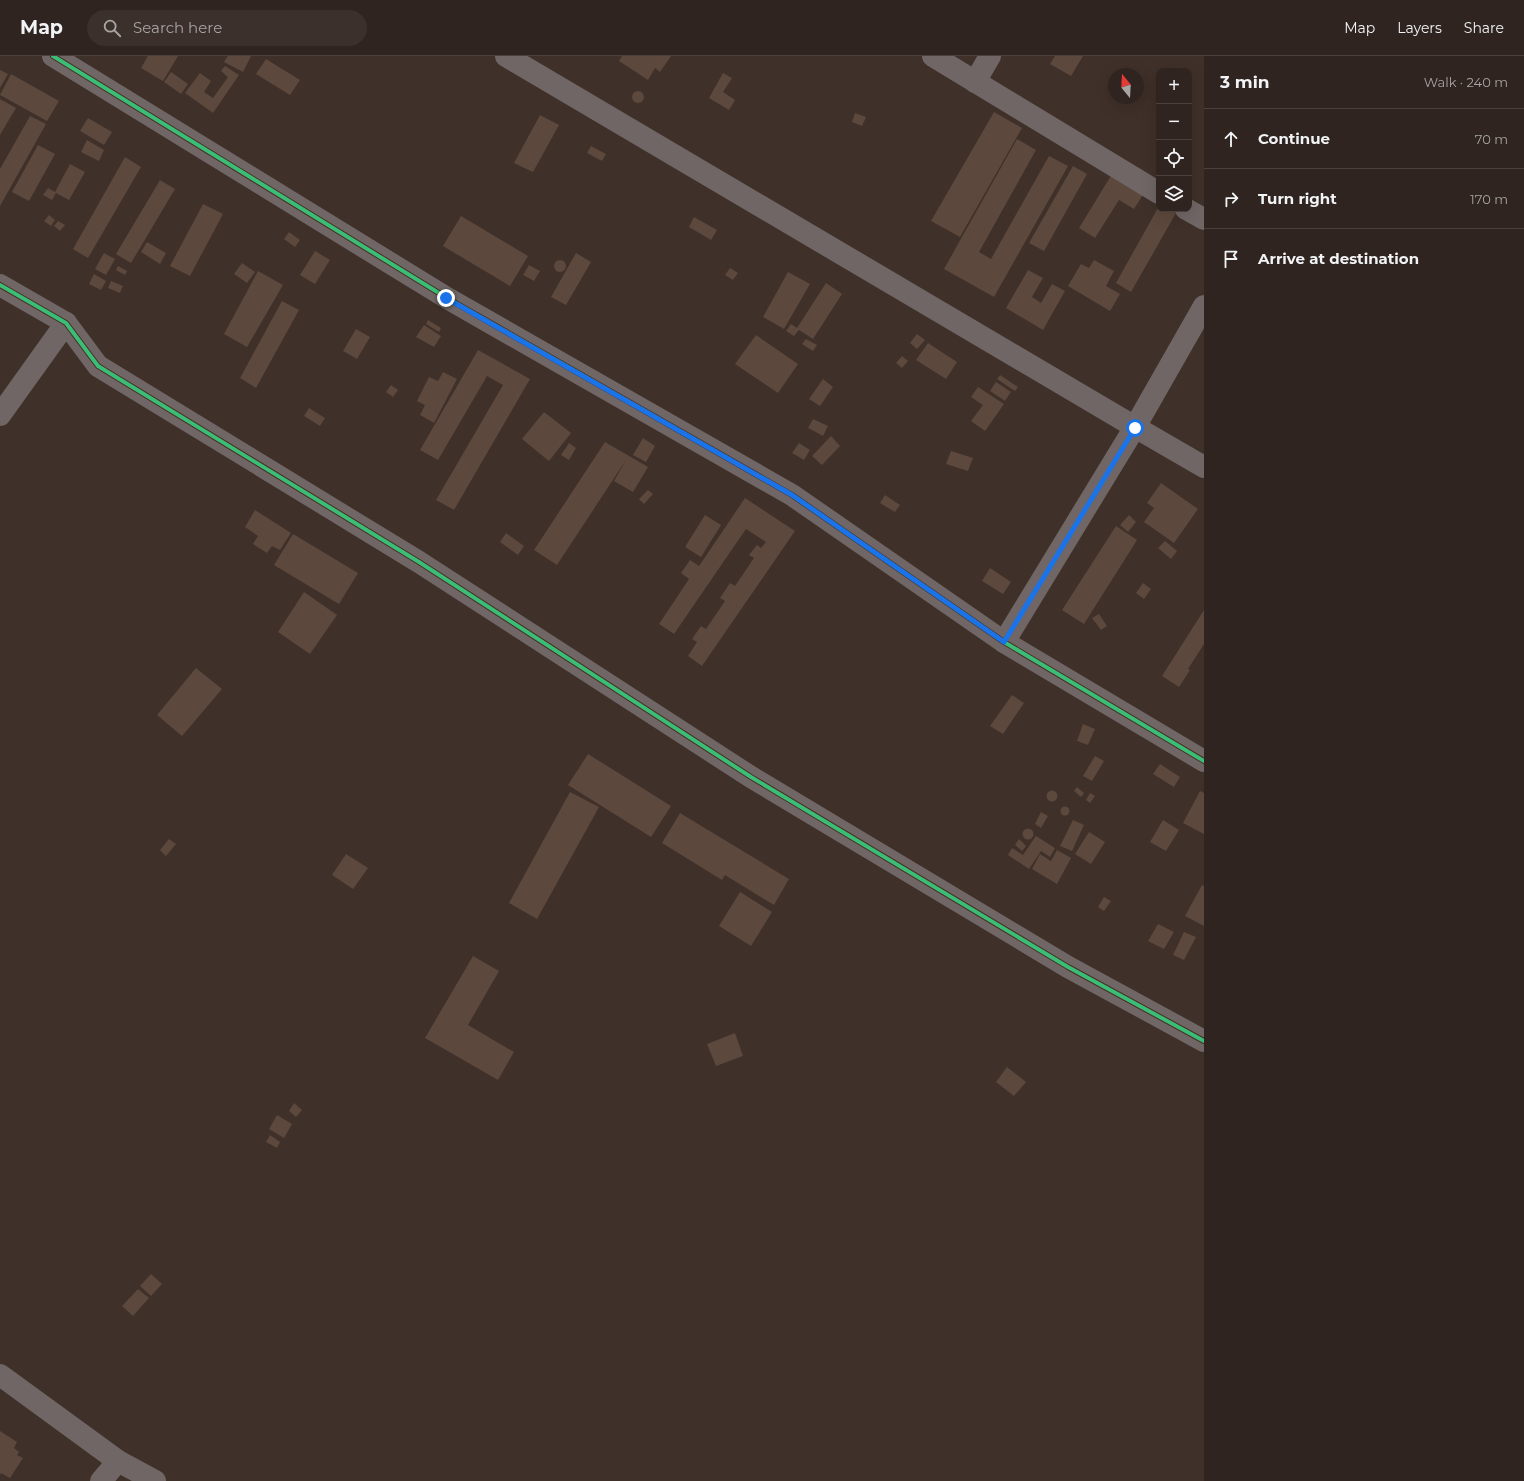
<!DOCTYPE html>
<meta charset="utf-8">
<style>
body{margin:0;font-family:Montserrat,sans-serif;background:#3b302c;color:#f1f3f6}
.controls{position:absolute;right:12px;top:12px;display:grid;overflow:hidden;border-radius:8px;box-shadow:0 4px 16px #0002}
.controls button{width:36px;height:36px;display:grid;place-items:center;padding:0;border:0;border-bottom:1px solid #4a413d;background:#2f241f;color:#f1f3f6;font:20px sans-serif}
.compass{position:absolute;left:1108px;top:12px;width:36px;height:36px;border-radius:50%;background:#2f241f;box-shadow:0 4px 16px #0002;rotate:342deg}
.stop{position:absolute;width:12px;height:12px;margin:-9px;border:3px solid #1a73e8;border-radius:50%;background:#fff}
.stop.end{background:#1a73e8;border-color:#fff;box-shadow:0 1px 4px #0008}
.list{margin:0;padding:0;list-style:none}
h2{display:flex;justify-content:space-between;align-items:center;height:52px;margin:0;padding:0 16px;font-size:17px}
h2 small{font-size:13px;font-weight:400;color:#a7a4a4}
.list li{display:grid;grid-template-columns:26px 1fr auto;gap:12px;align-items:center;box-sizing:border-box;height:60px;padding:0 16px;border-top:1px solid #4a413d}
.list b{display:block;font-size:15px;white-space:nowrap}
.list em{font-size:13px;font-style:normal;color:#a7a4a4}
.icon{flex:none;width:22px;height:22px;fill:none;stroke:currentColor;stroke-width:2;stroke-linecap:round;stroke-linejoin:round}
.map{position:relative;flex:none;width:1204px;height:1425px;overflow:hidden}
header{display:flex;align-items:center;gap:24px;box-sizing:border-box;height:56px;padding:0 20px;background:#2f241f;border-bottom:1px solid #4a413d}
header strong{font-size:19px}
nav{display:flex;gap:22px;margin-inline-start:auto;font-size:14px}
.search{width:280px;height:36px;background:#3b302c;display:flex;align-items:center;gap:10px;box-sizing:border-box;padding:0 14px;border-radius:22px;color:#a7a4a4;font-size:15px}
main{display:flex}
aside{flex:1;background:#2f241f}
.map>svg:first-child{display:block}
.building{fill:#5c483d}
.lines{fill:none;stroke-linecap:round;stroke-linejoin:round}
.street{stroke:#6f6665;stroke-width:22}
.cycleway-casing{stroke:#482d20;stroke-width:6}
.cycleway{stroke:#3abd76;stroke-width:4}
.route{stroke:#1a73e8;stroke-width:5}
</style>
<header>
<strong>Map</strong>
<div class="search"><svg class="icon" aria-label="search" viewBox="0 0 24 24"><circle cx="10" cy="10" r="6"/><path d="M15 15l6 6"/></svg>Search here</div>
<nav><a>Map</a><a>Layers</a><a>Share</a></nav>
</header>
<main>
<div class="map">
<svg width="1204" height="1425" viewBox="0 0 1204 1425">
<rect width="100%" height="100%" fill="#3f3029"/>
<g class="building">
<path d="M148,0H178L163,25L141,12Z"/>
<path d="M228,0H251L243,16L224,6Z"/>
<path d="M622,0H671L660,16L655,12L648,24L619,5Z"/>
<path d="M1055,0H1083L1071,20L1050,8Z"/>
<path d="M266,3L300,24L290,39L256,18Z"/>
<path d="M225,10L239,19L213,57L185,37L200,17L211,25L204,36L213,42L228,21L221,15Z"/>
<path d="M0,14L8,18L0,32Z"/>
<path d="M171,16L188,28L181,38L164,26Z"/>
<path d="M723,17L732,22L723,36L735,44L729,54L709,42Z"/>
<path d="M11,18L59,45L47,65L0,39Z"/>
<circle cx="638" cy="41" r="6"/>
<path d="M0,43L16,52L0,79Z"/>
<path d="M994,56L1022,72L960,181L931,165Z"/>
<path d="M855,57L866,61L862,70L852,66Z"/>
<path d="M540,59L559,69L533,116L514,107Z"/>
<path d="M30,60L46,68L0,150V113Z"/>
<path d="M88,62L112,76L104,89L80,75Z"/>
<path d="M1017,83L1036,94L979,196L991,203L1049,100L1068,110L994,241L944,213Z"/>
<path d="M87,84L104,94L99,105L81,96Z"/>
<path d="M38,89L55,98L29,145L12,136Z"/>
<path d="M591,90L606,98L602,105L587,97Z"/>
<path d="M125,101L141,111L88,202L73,193Z"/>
<path d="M70,108L85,116L69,144L56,137L52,144L43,139L48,132L55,136Z"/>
<path d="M1073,110L1087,118L1044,195L1029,187Z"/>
<path d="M1112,118L1144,137L1134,153L1119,144L1095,182L1079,172Z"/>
<path d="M160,124L175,133L131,207L116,198Z"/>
<path d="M203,148L223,158L190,220L170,210Z"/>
<path d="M1159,150V153H1169L1176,157L1131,236L1116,227Z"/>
<path d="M49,159L55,164L51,170L44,165Z"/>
<path d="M461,160L528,200L510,230L443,190Z"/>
<path d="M694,161L717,174L711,184L689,171Z"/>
<path d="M58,165L65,169L60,175L54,170Z"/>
<path d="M289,176L300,184L295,191L284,183Z"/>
<path d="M147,186L166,197L160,208L141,196Z"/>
<path d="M315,195L330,204L315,228L300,219Z"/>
<path d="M104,197L115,203L106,219L95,213Z"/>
<path d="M576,197L591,206L566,249L551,241Z"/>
<path d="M1094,204L1114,215L1106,230L1120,238L1110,255L1068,230L1081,208L1089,212Z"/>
<circle cx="560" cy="210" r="6"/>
<path d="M242,207L255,216L247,227L234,218Z"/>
<path d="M529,209L540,215L534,225L523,219Z"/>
<path d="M118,210L127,215L125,219L116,214Z"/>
<path d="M730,212L738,217L733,224L725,219Z"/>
<path d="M1028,214L1043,222L1032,241L1041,247L1052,228L1065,235L1043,274L1006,252Z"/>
<path d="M258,215L283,229L247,291L224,278Z"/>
<path d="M788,216L810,228L784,273L763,261Z"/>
<path d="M94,218L106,225L101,234L89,228Z"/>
<path d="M111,225L123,230L120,237L108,232Z"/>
<path d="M826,227L842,238L813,283L799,274L794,280L786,275L791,268L797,272Z"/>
<path d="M282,245L299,254L256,332L240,322Z"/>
<path d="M428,264L441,272L439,276L426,268Z"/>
<path d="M424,269L441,280L434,291L416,281Z"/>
<path d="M356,273L370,281L357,303L343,295Z"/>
<path d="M917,278L925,284L917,293L910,287Z"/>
<path d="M756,279L798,308L778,337L735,308Z"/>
<path d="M806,283L817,289L813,295L802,288Z"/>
<path d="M928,287L957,306L946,323L916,304Z"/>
<path d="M478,294L530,323L454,454L436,444L503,329L487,320L438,404L420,394Z"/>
<path d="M902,300L908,305L902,312L896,307Z"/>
<path d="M443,316L457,323L434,367L420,359L425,349L417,345L429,321L438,325Z"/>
<path d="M1000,319L1018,331L1015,335L997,323Z"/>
<path d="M823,323L833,331L820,350L809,343Z"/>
<path d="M996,326L1011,336L1005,345L990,335Z"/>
<path d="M391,329L398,334L393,341L386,336Z"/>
<path d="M978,331L1004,348L985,375L971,365L983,349L971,341Z"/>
<path d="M309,352L325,362L320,370L304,360Z"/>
<path d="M544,356L571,377L549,405L522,383Z"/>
<path d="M813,363L828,370L823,380L808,372Z"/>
<path d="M831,380L840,390L822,409L812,400Z"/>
<path d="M643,382L655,390L646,406L633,399Z"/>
<path d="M605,386L648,411L633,436L614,425L626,404L557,509L534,494Z"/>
<path d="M569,387L576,392L569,404L561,399Z"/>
<path d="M799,387L810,394L804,404L792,397Z"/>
<path d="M951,395L973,402L968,415L946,408Z"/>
<path d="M1161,427L1198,453L1174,487L1144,466L1154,452L1147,447Z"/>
<path d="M648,434L653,438L644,448L639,443Z"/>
<path d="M885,439L900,449L895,456L880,447Z"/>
<path d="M745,442L795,475L702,610L688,600L697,586L692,583L701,570L706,573L725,545L720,542L730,527L735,530L754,502L749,499L757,489L761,492L766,486L746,473L674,578L659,568L689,523L681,517L690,504L699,510Z"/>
<path d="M255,454L291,477L280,494L272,490L267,497L253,488L258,480L245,471Z"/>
<path d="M705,459L721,469L701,501L685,491Z"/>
<path d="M1129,459L1136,466L1128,476L1120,469Z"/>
<path d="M1116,470L1137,484L1084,568L1062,554Z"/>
<path d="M506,477L524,490L518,499L500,486Z"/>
<path d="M293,478L358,517L339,548L274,509Z"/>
<path d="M1165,485L1177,495L1171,503L1158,492Z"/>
<path d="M990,512L1011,526L1003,538L982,525Z"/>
<path d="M1143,527L1151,533L1144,543L1136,537Z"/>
<path d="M304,536L337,559L310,598L278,576Z"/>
<path d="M1204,554V588L1188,613L1190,614L1179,631L1162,620Z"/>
<path d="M1099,558L1107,570L1101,574L1092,562Z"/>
<path d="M196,612L222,633L182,680L157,659Z"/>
<path d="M1012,639L1024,647L1003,678L990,670Z"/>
<path d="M1083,668L1095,673L1088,689L1077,685Z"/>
<path d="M588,698L671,750L651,781L568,729Z"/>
<path d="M1095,700L1104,705L1092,725L1083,720Z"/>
<path d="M1160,708L1180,721L1174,731L1153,718Z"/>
<path d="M1077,731L1084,737L1081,741L1074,735Z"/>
<circle cx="1052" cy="740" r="5.5"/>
<path d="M1200,735L1204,737V778L1183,767Z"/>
<path d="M570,736L599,751L537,863L509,847Z"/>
<path d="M1090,737L1095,740L1090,747L1086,744Z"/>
<circle cx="1065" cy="755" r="4.5"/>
<path d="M1041,756L1048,760L1041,772L1035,768Z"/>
<path d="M680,757L789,823L774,849L725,819L722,824L662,787Z"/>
<path d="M1073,764L1084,769L1072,795L1060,790Z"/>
<path d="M1163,764L1179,774L1166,795L1150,786Z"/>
<circle cx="1028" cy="778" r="5.5"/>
<path d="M1089,776L1105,786L1091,808L1075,798Z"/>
<path d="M1036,780L1055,792L1050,801L1041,795L1029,813L1008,799L1012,792L1023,799Z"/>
<path d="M169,783L176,788L166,800L160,794Z"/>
<path d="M1019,783L1026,790L1022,795L1015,789Z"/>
<path d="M1057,794L1071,802L1057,828L1032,813L1040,798L1051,805Z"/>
<path d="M346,798L368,812L353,833L332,819Z"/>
<path d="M1202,829L1204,830V870L1185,860Z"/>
<path d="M740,836L772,856L751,890L719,870Z"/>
<path d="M1104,841L1111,845L1104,855L1098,851Z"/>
<path d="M1158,868L1174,876L1164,893L1148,885Z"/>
<path d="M1184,876L1196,881L1184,904L1173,899Z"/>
<path d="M473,900L499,915L468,969L514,996L498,1024L425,982Z"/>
<path d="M735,977L743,1000L716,1010L707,988Z"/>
<path d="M1007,1011L1026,1026L1014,1040L996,1026Z"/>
<path d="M294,1047L302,1054L296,1061L289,1055Z"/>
<path d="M277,1059L292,1068L284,1082L269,1073Z"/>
<path d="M270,1079L280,1086L277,1092L266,1086Z"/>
<path d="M151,1218L162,1228L151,1240L140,1230Z"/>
<path d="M138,1233L149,1242L133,1260L122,1250Z"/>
<path d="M0,1375L17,1386L14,1392L19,1396L17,1399L23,1402L10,1422L1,1417L0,1419Z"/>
</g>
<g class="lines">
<g class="street">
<path d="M53,0L447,242L792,439L1004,586L1204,705"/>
<path d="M506,0L1135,371L1204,411"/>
<path d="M933,0L1159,137"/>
<path d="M975,26L990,0"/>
<path d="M1186,153L1204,163"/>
<path d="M0,229L66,267L98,310L419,506L751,721L1068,911L1204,985"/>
<path d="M0,359L66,267"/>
<path d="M1004,586L1135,371L1204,250"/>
<path d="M0,1319L118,1405L155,1425"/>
<path d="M101,1425L118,1405"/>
</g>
<g class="cycleway-casing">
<g id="cycleway">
<path d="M53,0L447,242L792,439L1004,586L1204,705"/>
<path d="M0,229L66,267L98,310L419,506L751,721L1068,911L1204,985"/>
</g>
</g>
<use href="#cycleway" class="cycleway"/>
</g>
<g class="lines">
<path class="route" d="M446,242L792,439L1004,586L1135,372"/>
</g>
</svg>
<div class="controls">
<button>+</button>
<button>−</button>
<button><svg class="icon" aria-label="locate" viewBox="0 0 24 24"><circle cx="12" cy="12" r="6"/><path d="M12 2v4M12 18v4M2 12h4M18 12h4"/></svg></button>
<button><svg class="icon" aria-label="layers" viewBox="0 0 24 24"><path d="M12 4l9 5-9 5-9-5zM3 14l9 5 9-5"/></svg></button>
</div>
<svg class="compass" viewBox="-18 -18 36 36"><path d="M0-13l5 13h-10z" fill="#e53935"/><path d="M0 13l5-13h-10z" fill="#a7a4a4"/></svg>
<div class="stop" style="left:1135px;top:372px"></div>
<div class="stop end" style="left:446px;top:242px"></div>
</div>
<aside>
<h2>3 min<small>Walk · 240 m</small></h2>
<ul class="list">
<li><svg class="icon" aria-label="ahead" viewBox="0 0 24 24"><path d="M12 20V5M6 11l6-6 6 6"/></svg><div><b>Continue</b></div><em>70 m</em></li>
<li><svg class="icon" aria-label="right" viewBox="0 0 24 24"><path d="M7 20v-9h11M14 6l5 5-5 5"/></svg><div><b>Turn right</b></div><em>170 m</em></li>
<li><svg class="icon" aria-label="arrive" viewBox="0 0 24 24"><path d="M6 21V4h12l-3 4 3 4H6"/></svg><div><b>Arrive at destination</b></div></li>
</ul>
</aside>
</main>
